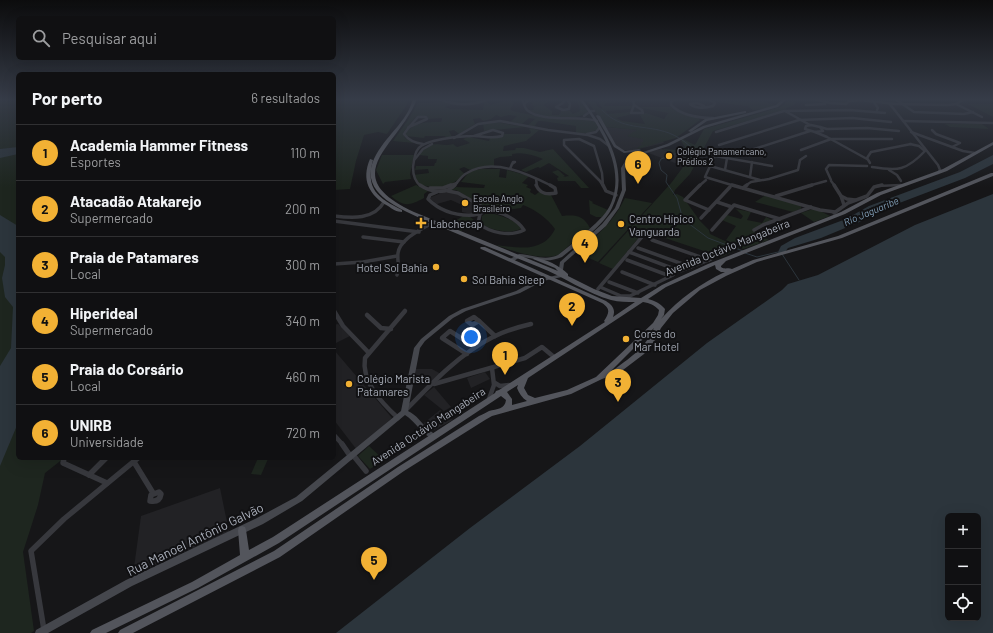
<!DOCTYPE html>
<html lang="pt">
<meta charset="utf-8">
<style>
body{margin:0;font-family:Barlow,sans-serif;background:#19191b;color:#f1f3f6}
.controls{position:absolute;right:12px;bottom:12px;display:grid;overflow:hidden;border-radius:6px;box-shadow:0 4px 16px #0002}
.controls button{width:36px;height:36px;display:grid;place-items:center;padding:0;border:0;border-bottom:1px solid #303032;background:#101012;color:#f1f3f6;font:20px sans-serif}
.you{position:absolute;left:471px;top:337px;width:14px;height:14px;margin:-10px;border:3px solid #fff;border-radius:50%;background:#1a73e8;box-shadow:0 0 0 6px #1a73e833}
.badge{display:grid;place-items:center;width:26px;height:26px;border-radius:50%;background:#f2b134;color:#111;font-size:13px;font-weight:700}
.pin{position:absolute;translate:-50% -33px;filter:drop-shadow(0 1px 2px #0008)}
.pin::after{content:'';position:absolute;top:21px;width:14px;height:12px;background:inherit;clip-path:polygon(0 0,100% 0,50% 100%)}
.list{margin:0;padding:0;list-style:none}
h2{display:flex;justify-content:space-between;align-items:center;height:52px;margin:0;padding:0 16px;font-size:17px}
h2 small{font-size:13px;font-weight:400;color:#9c9d9f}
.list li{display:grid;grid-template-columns:26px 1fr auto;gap:12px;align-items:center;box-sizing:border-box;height:56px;padding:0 16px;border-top:1px solid #303032}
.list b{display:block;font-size:15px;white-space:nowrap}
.list p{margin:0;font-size:13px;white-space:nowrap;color:#9c9d9f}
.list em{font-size:13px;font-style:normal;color:#9c9d9f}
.icon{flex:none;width:22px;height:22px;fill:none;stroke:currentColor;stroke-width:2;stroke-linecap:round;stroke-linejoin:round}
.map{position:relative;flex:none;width:993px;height:633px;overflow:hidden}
.search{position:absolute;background:#101012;box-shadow:0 4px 16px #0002;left:16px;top:16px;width:320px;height:44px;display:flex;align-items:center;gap:10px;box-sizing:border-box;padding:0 14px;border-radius:6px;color:#9c9d9f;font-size:15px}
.panel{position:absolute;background:#101012;box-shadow:0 4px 16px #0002;left:16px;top:72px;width:320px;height:388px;border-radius:6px}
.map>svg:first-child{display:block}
.built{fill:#222225}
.green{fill:#1e261f}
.water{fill:#2c353c;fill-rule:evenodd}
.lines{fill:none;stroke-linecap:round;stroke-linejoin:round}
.stream{stroke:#2c353c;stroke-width:1}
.street-far3{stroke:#37383d;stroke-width:2.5}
.street-far2{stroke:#37383d;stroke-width:3.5}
.street-far1{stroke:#37383d;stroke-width:4.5}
.street{stroke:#37383d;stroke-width:5.5}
.secondary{fill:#45474d;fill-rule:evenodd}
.primary{fill:#53555c;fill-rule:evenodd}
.poi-dot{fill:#f2b134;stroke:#111113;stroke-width:1.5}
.labels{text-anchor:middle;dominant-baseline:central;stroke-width:4;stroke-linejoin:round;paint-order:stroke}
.far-poi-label{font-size:9px;fill:#a8adb8;stroke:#111113;text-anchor:start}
.far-water-label{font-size:10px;font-style:italic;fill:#7f9bb3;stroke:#111113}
.poi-label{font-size:11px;fill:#a8adb8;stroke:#111113;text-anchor:start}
.street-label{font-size:11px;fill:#a8adb8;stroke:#111113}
.near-street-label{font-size:13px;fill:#a8adb8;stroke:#111113}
</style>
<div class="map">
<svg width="993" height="633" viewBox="0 0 993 633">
<rect width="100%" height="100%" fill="#161618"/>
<g class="built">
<path d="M606,127L652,131L664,143L634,150H622L616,147Z"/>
<path d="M661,149L687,158L683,166L646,152Z"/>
<path d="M446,191L458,194L473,204L474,206L472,214L462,212V205L451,200L437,204L429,198Z"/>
<path d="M338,324L350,336L334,344V325Z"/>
<path d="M334,350L392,418L357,450L334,420Z"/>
<path d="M416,369H432L441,374L428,385L414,381Z"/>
<path d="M485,372L490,379L471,388L467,378Z"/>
<path d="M434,387L451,407L444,411L424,395Z"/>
<path d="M440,410L453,420L432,431L426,428L424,423Z"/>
<path d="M220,488L229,532L133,575L141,516Z"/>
</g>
<g class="green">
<path d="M0,99H18V458H64L45,473L38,505L23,552L34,631L31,633H0Z"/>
<path d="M334,99H408L406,106L387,134L378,132L364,135L356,161L350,189L334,190Z"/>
<path d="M504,99H512L514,103L510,109L512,111L547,118H581L595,122L599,129L588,133H576V126L542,121H538L534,127L528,125L535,119L529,118L522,124L510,122L517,116L509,115L501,117L496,115L491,119L483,121L480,118L473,119L475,124L459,134L454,130L449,131L452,137L448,139L445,136H425L424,138L406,136L405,133C416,122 425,122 441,122L442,120V118L427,119V117C415,112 409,126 403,133L405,138L414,143L393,141L408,120L418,103L444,102L453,104L445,107L450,109L483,110L484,102L487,101L490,105L498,103Z"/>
<path d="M532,99H553L543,105L552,111V115H559L561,111H570L573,114L580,111L579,105L575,99H580L587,109L588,113C573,121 543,119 529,110H534L533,108L535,107L532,104L534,103L528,101Z"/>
<path d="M586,99H593L598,107L603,109L596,99H631V102L605,103L604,106H633L630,109L606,111L608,114L630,112L632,114L616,118L622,121L645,124L640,115L646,113L664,119L668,113L638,107H670L698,118L700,120L676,138L638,149L637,148L643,144L640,143L643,142V139L627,136L637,130L606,127Z"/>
<path d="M711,99H756L775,105L767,109L753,110L748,106L715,102Z"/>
<path d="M788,99H794L795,104L781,111L713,131L690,174L675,190L673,195L677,194L683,197L700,221L709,230L710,234L740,248L722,257L644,231L613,269L599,263L672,182L683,167L687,158L662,149L678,150L685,147L681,141L683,139L695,145L704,129L778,108L784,105Z"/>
<path d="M968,104H993V117Z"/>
<path d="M495,122L525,127L484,131L483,123Z"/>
<path d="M945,124H982L989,129L950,127Z"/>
<path d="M531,128L539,130L526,141L504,146L503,151L515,150L516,148H524L540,152L553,149L589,188H581L575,181H558L557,178L559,177L552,172L558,170L565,176L563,177L569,176L549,163L540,168L538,167L526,172L521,170L543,159C531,154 522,152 512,154V156L500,157L494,159V167H480L470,170L464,167L459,169L465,174C449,188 437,191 416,183L413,175L429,173L428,169L415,170L416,166H434L435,163H436L437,159H428V156L419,155C434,137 438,148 453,144L457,147L470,143L463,139L469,137L489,141L490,138L503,136L504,134H530L531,132L529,129Z"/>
<path d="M382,155H414L410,174L411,179L385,182L383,184L376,170Z"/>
<path d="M481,169H500L499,177L506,178L507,170L529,176L522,183L528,185L526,187L531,189L530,192L535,195L539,192L551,195L562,216C576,215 583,215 590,228L558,255C542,261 512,251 496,245C519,248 543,253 555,229C547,218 536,210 523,205L521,208L500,211L487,208L456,190H452L456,187L484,188L485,185L461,182L470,171Z"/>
<path d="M416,185L428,191L424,194V198C409,206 404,207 391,196Z"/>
<path d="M766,195L801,205V209L793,212L755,202Z"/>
<path d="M625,198L652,203L598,262L577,253C596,236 614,222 625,198Z"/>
<path d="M589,200L593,202L592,203L608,210L602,217H596L590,214Z"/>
<path d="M736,209L751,212L747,220L762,223L766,217L772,220L754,232L769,240L743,249L726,240L736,226L722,220L727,215L741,219L743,216Z"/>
<path d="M813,209L820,211L830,216L814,222L801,213Z"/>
<path d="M491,213C500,216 516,220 522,228C513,235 489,230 482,224V216L485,214Z"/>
<path d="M463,216H469L474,220L461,231L449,225Z"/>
<path d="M369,446L384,460L370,469L358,456Z"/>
<path d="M258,458L268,459L261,475L251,474Z"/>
</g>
<g class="water">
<path d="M18,147V154L0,158V149Z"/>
<path d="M993,155V164L965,178L881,210L862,221L821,238L788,248L785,252L777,254L781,246L795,238L846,219L869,206L960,172Z"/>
<path d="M993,194V633H336L470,528L580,446L707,343L782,290L788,284L818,275L915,225ZM948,516H978V618H948Z"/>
<path d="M0,215L18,226V423L0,466V366L11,348L13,307L5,297L2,278L5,265V257L0,252Z"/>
</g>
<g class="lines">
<g class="stream">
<path d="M602,110C622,131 644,124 669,133C677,136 684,141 690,146L688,149L661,159L659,163L661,170L667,175L666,182L677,198L682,216L688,223L708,238L743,251"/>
<path d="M745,253L757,257L778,252"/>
<path d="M782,254L799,280"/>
</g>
<g class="street-far3">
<path d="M439,99C456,106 472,106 489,99"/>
<path d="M522,99C524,103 524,107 527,110C542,123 578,115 597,121"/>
<path d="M565,99L563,103L556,107L563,110L569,109L570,104L567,99"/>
<path d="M633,99L634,105"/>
<path d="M675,99L671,102V105C682,116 698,118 713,118"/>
<path d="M708,99L715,103L713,106"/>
<path d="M814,99L830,103L846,104L849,101L860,100L895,104L948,105L956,104L965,99H993"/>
<path d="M895,99L914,112L964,114L973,112"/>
<path d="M873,101L878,108L877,110"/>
<path d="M889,103L938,165L940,170L938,173"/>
<path d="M524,104L530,99"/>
<path d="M956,104L982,117"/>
<path d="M634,105L642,110L643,113H631Z"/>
<path d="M806,105L825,104"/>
<path d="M702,107L704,106L697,103L690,104C696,109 706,108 713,106"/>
<path d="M785,111L810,125"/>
<path d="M584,116L591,111H594"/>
<path d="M418,117H426L427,119L409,127Z"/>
<path d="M903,121L993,123"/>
<path d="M811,125L820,127L823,131L815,132L805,129L806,126Z"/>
<path d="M409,127L404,134C409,141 415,143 423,144"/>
<path d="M820,127L827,129L867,128L899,131"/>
<path d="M408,128L409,127"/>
<path d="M932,130L936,134L960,143L952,147"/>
<path d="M716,132L784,111L850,110L885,113"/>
<path d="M815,132L827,137L867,159"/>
<path d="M911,132L963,151L975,153"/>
<path d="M587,134L596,132L600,127"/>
<path d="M454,138L478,124L500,121L548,130L588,135L600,139L609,146"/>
<path d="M719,145L799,120L852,118L891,122"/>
<path d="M801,150L831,139H892"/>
<path d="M748,151L810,131"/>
<path d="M716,153L705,177L735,186"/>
<path d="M715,156L772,166"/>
<path d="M415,159L423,149L432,144"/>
<path d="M513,162H515L512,164Z"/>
<path d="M870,163L867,158L871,152L911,144"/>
<path d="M710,166L760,180"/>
<path d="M872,167C898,171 906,171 925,151L919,146L910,144"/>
<path d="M510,169L512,164"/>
<path d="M725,170L727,158"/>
<path d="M889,170L897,175L901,181"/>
<path d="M750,177L752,162"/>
<path d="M536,179L537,186"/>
<path d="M831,180L826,169L829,165L867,166"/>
<path d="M831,181L835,186"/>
<path d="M603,185L602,173L594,146L579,139L564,140V145L600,181L603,186"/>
<path d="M421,186C415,182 413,175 413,167C414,162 414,154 418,149C425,139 462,136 474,136C484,136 492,139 502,136L503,133L493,130L474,136"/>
<path d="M448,186L457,183"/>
<path d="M454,186C458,182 461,176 467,173C493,157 528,174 552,186"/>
<path d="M699,186L706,180"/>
<path d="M745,186L751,182L769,179L798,170L800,160L806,156"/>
<path d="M808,186L826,181"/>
<path d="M877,186L901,185"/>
</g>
<g class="street-far2">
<path d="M420,185C430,192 446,195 455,185"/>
<path d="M536,185C540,194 547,195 556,193L555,188L550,185"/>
<path d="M603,185L606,191L616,195"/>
<path d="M700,185L685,200L709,210"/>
<path d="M732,185L820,210L835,212"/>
<path d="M834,185L841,196L844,205"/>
<path d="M430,188H443L451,185"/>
<path d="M743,188L747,185"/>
<path d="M448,191L458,193L481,206L483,209L482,212"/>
<path d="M437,192L430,195L428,199C440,211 457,216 474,215C479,215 484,211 489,211C501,211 518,220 524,230C510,237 490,233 478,223L480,214"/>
<path d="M776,196L812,185"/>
<path d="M841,196L847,199L855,200"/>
<path d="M717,202L732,207"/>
<path d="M834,213L848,203L867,196L874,187L882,185"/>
<path d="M334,216C352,218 374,220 384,202"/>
<path d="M701,218L730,187"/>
<path d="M334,221L419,232"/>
<path d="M712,230L734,205L780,219"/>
<path d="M754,230L763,225L811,207"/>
<path d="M363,237L404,242"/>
<path d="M652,240L709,260"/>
<path d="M638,248L691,267"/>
<path d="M629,252L680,271L711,259"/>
<path d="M627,260L670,276"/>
<path d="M334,264L363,262L397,256"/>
<path d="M622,272L655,285"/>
<path d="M397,275C400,267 397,261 398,253C400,239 419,231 430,224"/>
<path d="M609,282L638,293"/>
<path d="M600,287L621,296H630L673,275"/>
<path d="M598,289L646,232"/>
</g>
<g class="street-far1">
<path d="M334,311L343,326L369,353"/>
<path d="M367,315L381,328L391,329"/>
<path d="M474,317L479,321L472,325L467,321Z"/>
<path d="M479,321L495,336"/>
<path d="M467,354L442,338L450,331L475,347"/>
<path d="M495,383L500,386L509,385"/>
<path d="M434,384L525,358L542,347L554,357"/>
<path d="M489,399L494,385L492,368"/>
<path d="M405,411C431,384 459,354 493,337C505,331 518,327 531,324"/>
<path d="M398,418C382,403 361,382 365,358L405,311"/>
<path d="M334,435L343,445"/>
</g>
<g class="street">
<path d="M342,444L351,457"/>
<path d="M353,455L366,471"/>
<path d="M64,458L63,463L107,483"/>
<path d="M134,462L153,493"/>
<path d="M89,475L106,458"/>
<path d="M159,492L161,494C160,500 156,502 150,501L151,495Z"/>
<path d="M44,630L31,551L64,519L138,458"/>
</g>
<g class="secondary">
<path d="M579,99H582C605,129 631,170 612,208C605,224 576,246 562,257C546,264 536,258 520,257L514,261H510V259L519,254C533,255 545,261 558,255C571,245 584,234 596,223C600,219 605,214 608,209C629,172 601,128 579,99Z"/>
<path d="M783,99H787L778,107L705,128L669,146L631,158L628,157L667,144L703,126L776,105Z"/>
<path d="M745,111H746V113L707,121L691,132L688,131L705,119Z"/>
<path d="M597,115L600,116L616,145L625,151L639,149L641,150L640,151L624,153L614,147L596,116Z"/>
<path d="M627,158L630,159L625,168L626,190L619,208L606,226L564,263L562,277L543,281L520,293L466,311L453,318L425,341L420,348L408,411C417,415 421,423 428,429C431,432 434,433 436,436L435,438L433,439C421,434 416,422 405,415L302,501L263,524L132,586L48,633H35L36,630L126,580L257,518L296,497L401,411L414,348L421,339L449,316L462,309L516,291L539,279L558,275L560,262L602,224L615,208L622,190L621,168Z"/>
</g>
<g class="primary">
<path d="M413,99H417C399,146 334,175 414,212L558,271L555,268L533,259L534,258C545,258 560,266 568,274V276L594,289L612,296L641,298L662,285L708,264L841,212L877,193L943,169L993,142V145L947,171L881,195L845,214L726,261L721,266V267C725,270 728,267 732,269L753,260L838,236L991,173H993V176L842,238L757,262L726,276L700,290L673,313L661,328L655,340L644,354L619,373L602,379L571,394L492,416L485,420L404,471L280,557L133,633H118L120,630L274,551L398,467L479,416C483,414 486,413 489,411C497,409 505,409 506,400L501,396L279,543L198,588L106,633H90L92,630L192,582L240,555L238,530L239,527L242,526L245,527L246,530L249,550L273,537L495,393L496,391L499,390L605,322L604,321C609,313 611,309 602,303L481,249L480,248L481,247H485L606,301C612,305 616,309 613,317L635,302C627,302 619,302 611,300C588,294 562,276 539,267C507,254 474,241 441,227C425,220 409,214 394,205C384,199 373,190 371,178C367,156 393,134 404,118C408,112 411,106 413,99ZM715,265L716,269L721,272H725C701,283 679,299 661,319L664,315L665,309C660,303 655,301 648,299L666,287ZM643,302C650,303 654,305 659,310L658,315L653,323L596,377L567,390L535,398L528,395L524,388L528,378ZM654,328C645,348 632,356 615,369L611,371ZM518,385L517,388C519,393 522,398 527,401L512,405V399L507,392Z"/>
<path d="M370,159L373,160C365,189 378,198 402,210V212C397,212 392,209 388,206C369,195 361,180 370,159Z"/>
</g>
</g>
<linearGradient id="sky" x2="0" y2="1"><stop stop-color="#0c0c0d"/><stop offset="0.53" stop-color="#363c48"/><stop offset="1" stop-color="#363c48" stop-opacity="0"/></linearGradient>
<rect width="993" height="187" fill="url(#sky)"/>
<g class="poi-dot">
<circle cx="669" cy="156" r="4"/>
<circle cx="465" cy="203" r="4"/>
<path d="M419 217h4v4h4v4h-4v4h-4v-4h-4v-4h4z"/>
<circle cx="621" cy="224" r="4"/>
<circle cx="436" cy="267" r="4"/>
<circle cx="464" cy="279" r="4"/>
<circle cx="626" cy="339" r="4"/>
<circle cx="349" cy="384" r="4"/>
</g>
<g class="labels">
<g class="far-poi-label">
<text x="677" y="151">Colégio Panamericano,<tspan x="677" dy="10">Prédios 2</tspan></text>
<text x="473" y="198">Escola Anglo<tspan x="473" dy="10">Brasileiro</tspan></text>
</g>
<g class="far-water-label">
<text transform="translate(871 211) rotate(-23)">Rio Jaguaribe</text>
</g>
<g class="poi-label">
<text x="629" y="218">Centro Hípico<tspan x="629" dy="13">Vanguarda</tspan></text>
<text x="430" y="223">Labchecap</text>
<text x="428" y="267" text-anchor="end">Hotel Sol Bahia</text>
<text x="472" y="279">Sol Bahia Sleep</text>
<text x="634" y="333">Cores do<tspan x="634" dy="13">Mar Hotel</tspan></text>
<text x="357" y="378">Colégio Marista<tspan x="357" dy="13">Patamares</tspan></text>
</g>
<g class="street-label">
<text transform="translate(727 247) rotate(-22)">Avenida Octávio Mangabeira</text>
<text transform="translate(428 426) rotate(-33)">Avenida Octávio Mangabeira</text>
</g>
<g class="near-street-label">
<text transform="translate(195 539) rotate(-26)">Rua Manoel Antônio Galvão</text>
</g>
</g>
</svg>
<div class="controls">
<button>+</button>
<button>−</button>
<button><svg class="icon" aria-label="locate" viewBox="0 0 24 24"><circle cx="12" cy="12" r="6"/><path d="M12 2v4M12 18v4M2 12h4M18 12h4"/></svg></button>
</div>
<div class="you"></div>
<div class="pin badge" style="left:505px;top:375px">1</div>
<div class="pin badge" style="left:572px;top:326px">2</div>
<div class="pin badge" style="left:618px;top:402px">3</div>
<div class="pin badge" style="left:585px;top:263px">4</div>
<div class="pin badge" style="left:374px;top:580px">5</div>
<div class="pin badge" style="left:638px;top:184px">6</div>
<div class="search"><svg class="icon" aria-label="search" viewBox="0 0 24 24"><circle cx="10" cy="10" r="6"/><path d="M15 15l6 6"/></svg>Pesquisar aqui</div>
<section class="panel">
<h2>Por perto<small>6 resultados</small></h2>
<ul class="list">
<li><span class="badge">1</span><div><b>Academia Hammer Fitness</b><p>Esportes</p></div><em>110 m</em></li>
<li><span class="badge">2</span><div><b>Atacadão Atakarejo</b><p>Supermercado</p></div><em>200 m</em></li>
<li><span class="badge">3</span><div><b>Praia de Patamares</b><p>Local</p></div><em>300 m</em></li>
<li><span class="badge">4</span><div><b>Hiperideal</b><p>Supermercado</p></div><em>340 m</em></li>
<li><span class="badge">5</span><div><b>Praia do Corsário</b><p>Local</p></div><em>460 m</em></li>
<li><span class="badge">6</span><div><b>UNIRB</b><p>Universidade</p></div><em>720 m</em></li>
</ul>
</section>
</div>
